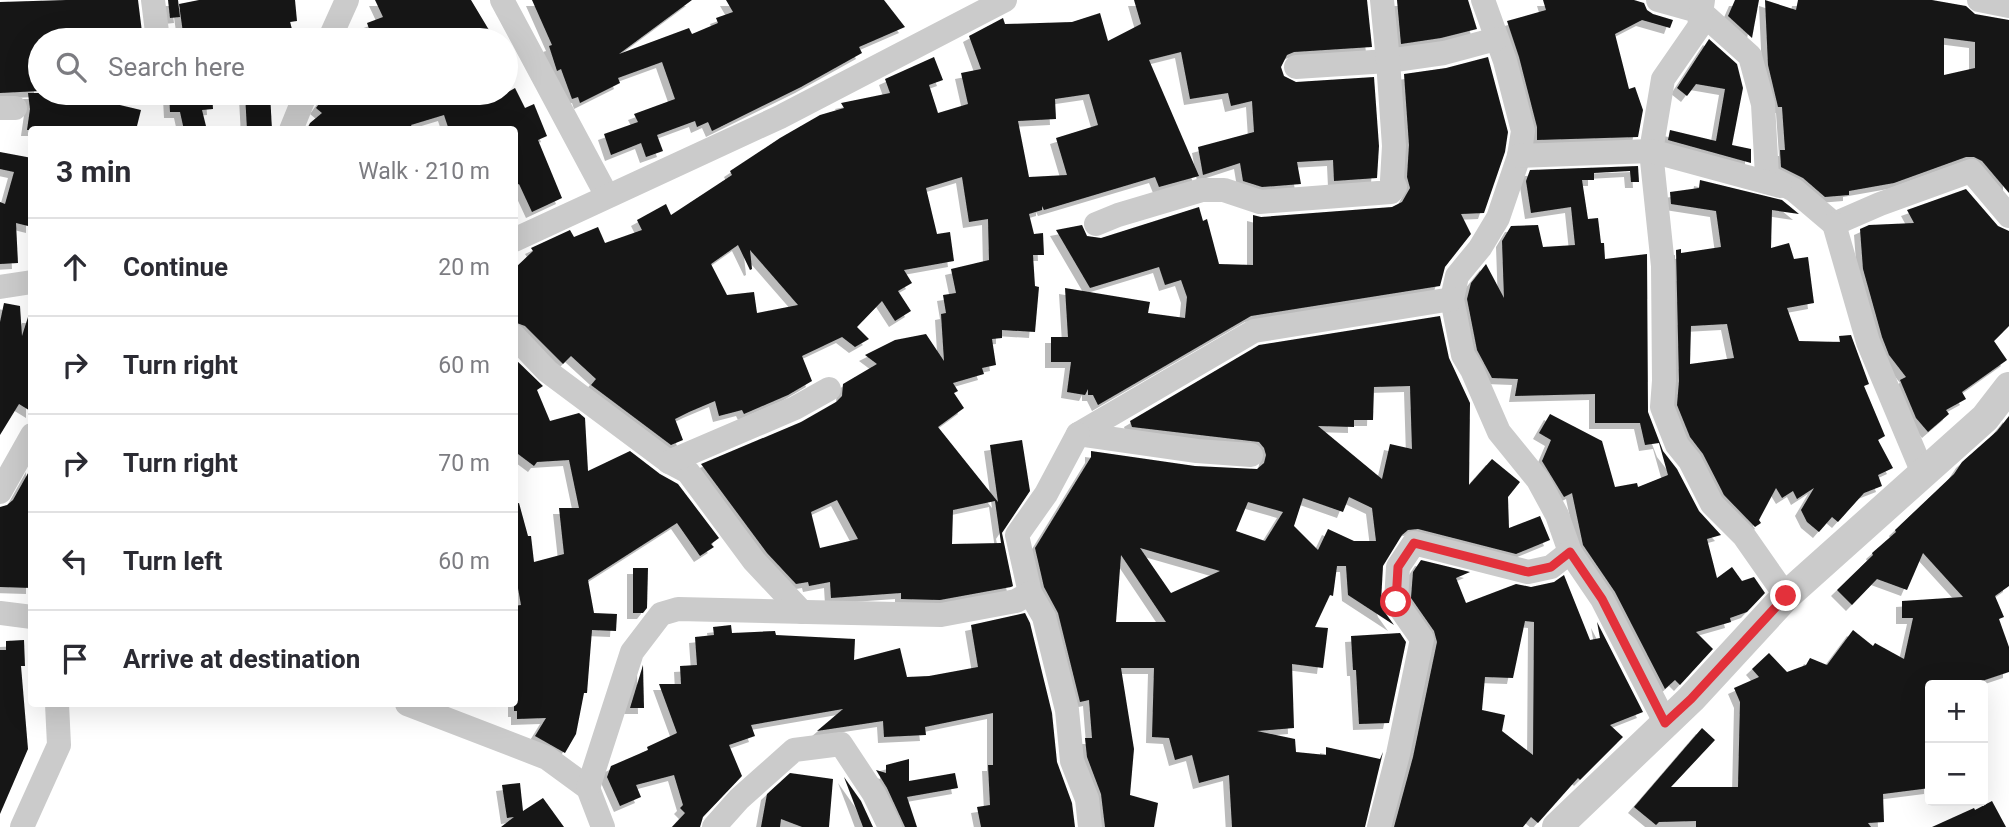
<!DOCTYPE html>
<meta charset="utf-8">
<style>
body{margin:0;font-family:Roboto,sans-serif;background:#f7f7f7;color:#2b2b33}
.controls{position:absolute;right:21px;bottom:21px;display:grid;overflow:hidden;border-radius:7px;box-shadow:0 7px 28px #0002}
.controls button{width:63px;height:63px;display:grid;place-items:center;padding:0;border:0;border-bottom:2px solid #e1e1e2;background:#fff;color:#2b2b33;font:35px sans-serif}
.stop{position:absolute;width:21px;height:21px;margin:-16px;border:5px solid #e3313b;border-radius:50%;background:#fff}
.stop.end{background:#e3313b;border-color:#fff;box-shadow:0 2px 7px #0008}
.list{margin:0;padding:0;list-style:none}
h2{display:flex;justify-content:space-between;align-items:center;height:91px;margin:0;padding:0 28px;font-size:30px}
h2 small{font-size:23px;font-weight:400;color:#7c7c81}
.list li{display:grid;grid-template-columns:46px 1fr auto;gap:21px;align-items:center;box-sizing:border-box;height:98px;padding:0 28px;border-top:2px solid #e1e1e2}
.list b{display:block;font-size:26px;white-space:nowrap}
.list em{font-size:23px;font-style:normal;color:#7c7c81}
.icon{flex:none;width:38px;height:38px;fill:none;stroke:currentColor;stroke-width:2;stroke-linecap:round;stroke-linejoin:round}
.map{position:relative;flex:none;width:2009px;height:827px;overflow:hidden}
.search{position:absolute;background:#fff;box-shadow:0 7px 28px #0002;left:28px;top:28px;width:490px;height:77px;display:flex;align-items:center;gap:18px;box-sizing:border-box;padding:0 24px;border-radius:38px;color:#7c7c81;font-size:26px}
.panel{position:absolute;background:#fff;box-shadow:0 7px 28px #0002;left:28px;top:126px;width:490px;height:581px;border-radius:7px}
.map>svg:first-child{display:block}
.building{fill:#151515;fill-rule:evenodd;filter:url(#shadow)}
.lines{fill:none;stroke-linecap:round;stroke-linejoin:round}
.minor{stroke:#cbcbcb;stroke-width:24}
.tertiary{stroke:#cbcbcb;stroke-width:30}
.route{stroke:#e3313b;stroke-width:9}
</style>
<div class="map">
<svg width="2009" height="827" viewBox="0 0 2009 827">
<defs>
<filter id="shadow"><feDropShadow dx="-6" dy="6" stdDeviation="0" flood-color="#0004"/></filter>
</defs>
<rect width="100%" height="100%" fill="#fff"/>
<g class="building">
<path d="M66,0H138L143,40H40V91L0,93V2Z"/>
<path d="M168,0H178L180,17L170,18Z"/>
<path d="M199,0H295L297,21L290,22L295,40H184L179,4Z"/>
<path d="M375,0H471L489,30L472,40H373L367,23L383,17Z"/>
<path d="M532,0H692L619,54L689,28L692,34L718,23L716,18L733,12L726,0H884L905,27L859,47L862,53L801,87L712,131L708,122L697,127L695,121L657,135L663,151L646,157L641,143L611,155L604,134L638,122L634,114L675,99L662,62L618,78L620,83L580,103L578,97L572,99L561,69L557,71L549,46L552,45Z"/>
<path d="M1134,0H1367L1372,47L1294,52L1287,55L1281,67L1284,76L1296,82L1374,77L1379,146L1377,178L1334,181L1333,160L1297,162L1301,184L1262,187L1243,181L1240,163L1203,175L1198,147L1254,132L1252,101L1231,106L1228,93L1190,99L1181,52L1149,60L1199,176L1159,187L1155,177L1044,210L1042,206V210L1029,214L1034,234L1043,233L1044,255H1033L1035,286L1039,287L1035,332L1002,330V338L992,339L996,365L982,368L984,374L953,383L958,391L954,393L964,408L938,427L998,502L990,445L1022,440L1030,491L1002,533L1013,586L1011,587L940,600L901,599V593L831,598L830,582L809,586L808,582L796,584L767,553L701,464L801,422L836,402L842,396L843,384L877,364L865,355L895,340L926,334L944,361L941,314L946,313L943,295L956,293L951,269L989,260L988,219L969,222L962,177L926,188L937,234L950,232L954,261L904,270L912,283L898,291L911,311L895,321L882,301L857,327L869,339L855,347L842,337L802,356L812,381L788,395L744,414L742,410L719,416L715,401L689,412L675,419L683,440L671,445L591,385L596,379L571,356L563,364L525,326L514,322V269L533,251L531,248L570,230L574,237L598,227L605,243L642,230L637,220L666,204L671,215L732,175L730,171L780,138L820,115L844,108L841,103L890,93L885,79L934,57L943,80L929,85L938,113L968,104L961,73L981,69L969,36L1003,18L1005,24L1072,22L1100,13L1108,41L1141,24ZM1089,94L1098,125L1056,138L1067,175L1029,177L1018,121L1056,119L1055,99ZM738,245L750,270L752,269L750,250L798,305L757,313L754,292L727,295L711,264ZM837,500L858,539L820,548L811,512ZM995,501L1001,543L952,544L953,510Z"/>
<path d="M1397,0H1468L1477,29L1441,38L1401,44Z"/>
<path d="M1543,0H1634L1644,3L1647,10L1653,14L1673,20L1670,28L1642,20L1615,34L1629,89L1635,87L1643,110L1638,137L1537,140V127L1519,57L1507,21L1546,10Z"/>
<path d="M1735,0H1759L1752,38L1728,16Z"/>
<path d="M1765,0L1796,10L1798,0H1932L1966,6L1975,14L2009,20V193L1982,161L1974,157H1966L1894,183L1849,191V195L1825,197L1803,178L1781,167L1780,150H1785L1782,107H1778L1768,65ZM1944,38L1975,42V68L1944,75Z"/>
<path d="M1709,39L1737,64L1743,88L1732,145L1751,149V163L1668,140L1670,130L1716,141L1725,89L1696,84L1687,96L1677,88Z"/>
<path d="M1488,57L1508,132L1505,152L1484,213L1461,214L1471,234L1445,267L1440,286L1251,316L1098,405L1093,395H1088V389L1085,395L1067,392L1071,362H1051V337H1068L1065,288L1150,302L1148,313L1185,318L1187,297L1181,280L1165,285L1159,267L1090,288L1056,230L1082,225L1087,236L1101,238L1199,207L1203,221L1207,219L1219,264L1253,265V215L1261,217L1392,207L1402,202L1410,188L1407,177L1409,145L1404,74L1446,68Z"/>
<path d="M515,88L525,108L534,104L547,136L538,140L562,198L532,212L519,184L514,186V130H449L444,115L411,125L414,130H307L310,123L322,113L316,108L327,93H506Z"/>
<path d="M28,93H104L103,101L141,110L136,130H27L30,109Z"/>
<path d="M169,93H212L213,109L202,110L207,130H184L180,112H170Z"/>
<path d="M245,93H270L272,130H247Z"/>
<path d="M0,152L32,158V227L16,223L18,263L0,264V202L5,204L14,172L0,169Z"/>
<path d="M1638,166L1639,182H1631L1630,171L1594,173V180H1582L1588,219L1598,218L1601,243H1604L1605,259L1647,254L1648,412L1663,451L1677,469L1699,511L1721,535L1707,539L1717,578L1732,567L1742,581L1754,577L1765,593L1747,612L1730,618L1731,622L1696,632L1713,649L1680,685L1675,680L1665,689L1615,592L1583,545L1572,493L1564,497L1542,461L1551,440L1539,433L1550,414L1602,441L1615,487L1637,483L1638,487L1668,475L1659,443L1645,445L1640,423H1595V394L1515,396L1518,379L1492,378L1477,350L1467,299L1471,283L1486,264L1504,298L1502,241L1511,226L1538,225L1543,247L1575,245L1571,207L1531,213L1526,181L1530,170Z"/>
<path d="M1700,180L1782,200L1799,214L1772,210L1771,248L1789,243L1794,259L1808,257L1814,303L1787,308L1799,341L1840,342L1839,336L1851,335L1869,384L1864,386L1885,436L1878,440L1893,468L1878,475L1882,486L1864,493L1838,522L1832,517L1819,532L1807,522L1801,510L1814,488L1797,499L1793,491L1782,498L1776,488L1759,520L1761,523L1755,527L1724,495L1703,454L1690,437L1677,405L1679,381L1676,250L1681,249V253L1721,247L1716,211L1671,204L1670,192L1699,188ZM1727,324L1734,358L1690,364L1691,326Z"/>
<path d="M1966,189L1998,226L2009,231V326L1994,341L2007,360L1962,392L1966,399L1946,410L1949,414L1928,432L1916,418L1900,380L1906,377L1889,355L1882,337L1863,269L1860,229L1869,225L1914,223L1907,210Z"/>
<path d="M4,303L20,306L22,336L28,317H32V412L19,404L0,435V322Z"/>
<path d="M1440,316L1449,358L1470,403L1469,485L1492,459L1520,482L1508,497L1509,528L1540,516L1550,540L1516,554L1418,529L1408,530L1402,535L1383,566L1381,602L1384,611L1394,625L1348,595L1346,566H1337L1333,596L1330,595L1315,627L1328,628L1323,668L1292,664L1294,728L1257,731L1295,739L1296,752L1326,755V747L1380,759L1383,752L1365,827H1232L1229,775L1199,783L1192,755L1175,760L1169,738L1152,737L1154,668H1121L1134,749L1130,795L1158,803L1154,827H1105L1101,794L1087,757L1085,738H1092L1089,700L1080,702L1058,613L1044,587L1035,548L1091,457V451L1195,466L1257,469L1264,463L1266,455L1264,448L1259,442L1132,427L1130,421L1259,345ZM1410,386L1412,449L1390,444L1382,479L1318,426L1354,427V420H1373L1374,387ZM1349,497L1372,508L1376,541H1354L1328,529L1318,550L1294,526L1303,498L1343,512ZM1248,502L1283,512L1265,541L1236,531ZM1140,548L1220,571L1171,593ZM1121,555L1166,622H1116Z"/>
<path d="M514,358L543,386L537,390L550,421L579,413L585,418L588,471L630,451L660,474L678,484L719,538L711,544L714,547L700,556L677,523L588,580L594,613L617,614L616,631L592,630L587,693H584L576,734L565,753L535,736L546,718L517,719V711H514V633H517L514,606L521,605L514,566V504L519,503L528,536H531L534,562L564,554L559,508H579L569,460L537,462L534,466L514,451Z"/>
<path d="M2009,416V586L1995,596L2004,617L1999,619L2009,647V672L1970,685H1930V788L1883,794L1884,822L1868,823L1871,827H1696V821L1659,822L1656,825L1634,807L1702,728L1715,740L1671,787H1738L1740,702L1734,688L1759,677L1752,669L1769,653L1787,672L1806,665L1810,658L1827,665L1853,630L1873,646L1875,643L1904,659L1913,618H1902V601L1963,597L1923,553L1907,590L1877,579L1852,605L1837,590L1873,555L1872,553L1896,532L1895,530L1954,474L1962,462L1997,431Z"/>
<path d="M32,466V588L0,587V507L7,505L13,500Z"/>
<path d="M1421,560L1470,572L1456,578L1466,603L1516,584L1531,587L1554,582L1564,575L1590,640L1600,638L1597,622L1643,712L1610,725L1623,737L1580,780L1578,778L1538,823L1531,817L1523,827H1394L1413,757L1437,642L1434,631L1411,598L1413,572ZM1525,621L1534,622L1533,755L1502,731L1505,715L1482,710L1485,677L1513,678Z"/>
<path d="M633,568H648L647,608L643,613H633Z"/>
<path d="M1025,613L1030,623L1052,713L1057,762L1072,803L1075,827H981L977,807L990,805L988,765H993V713L925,727L926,735L884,737L883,721L817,731L843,709L751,725L755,736L729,745L742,776L703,817L700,827H672L685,813L680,808L683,805L674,775L636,785L641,797L620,806L607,777L611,766L648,750L647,747L677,733L659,684H681L680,666L697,665L695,637L714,635L713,627L731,625L732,633L775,631L776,635L855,639L854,660L900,648L907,677L929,676L978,667L971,625Z"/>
<path d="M1400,633L1406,642L1389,723L1359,724L1356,670H1353L1351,636Z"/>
<path d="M24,640L25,666H21L28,749L0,814V650H6V641Z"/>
<path d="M643,665L644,708H630Z"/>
<path d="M909,759V781L955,773L958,788L907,797L917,827H905L887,788L876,770L886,773V765Z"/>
<path d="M790,773L833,779L829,827H802L781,819L780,827H761L767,794Z"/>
<path d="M844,777L861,801L873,827H863Z"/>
<path d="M520,783L523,811L543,798L564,827H501L514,817L507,818L502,785Z"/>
<path d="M1992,801L2006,827H1932L1974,808L1975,810Z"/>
</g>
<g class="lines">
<g class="minor">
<path d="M153,0L158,40"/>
<path d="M502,0L607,196"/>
<path d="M1483,0L1505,61L1523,131L1519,156L1498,218L1480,248L1457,276L1452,299L1463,355L1472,370L1499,432L1538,480L1557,515L1570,552L1602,599L1665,722"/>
<path d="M1658,0L1701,12L1750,56L1763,104L1767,176L1794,190L1834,224L1880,204L1971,171L2009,216"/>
<path d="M1703,0L1699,27L1663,79L1651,151L1663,266L1664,381L1662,407L1677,445L1690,461L1712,504L1744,536L1786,596"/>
<path d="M1979,0L2009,6"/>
<path d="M329,40L347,0"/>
<path d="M1296,67L1388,61L1444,53L1496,39"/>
<path d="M0,108H15"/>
<path d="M291,130L306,93"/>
<path d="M1519,156L1651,151L1780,186"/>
<path d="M1096,224L1118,215L1202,190H1224L1260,202L1391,192L1395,187L1392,180L1394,146L1388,61L1382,0"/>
<path d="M1834,224L1868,342L1923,473"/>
<path d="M514,240L780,117L1005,0"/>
<path d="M0,287L32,282"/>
<path d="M514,336L547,371L669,462L688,472L754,561L802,612"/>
<path d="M1251,455L1197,451L1078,434L1254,331L1452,299"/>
<path d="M669,462L795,408L829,389"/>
<path d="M0,492L32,435"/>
<path d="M1030,593L1017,535L1046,494L1078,434"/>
<path d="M0,613L32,617"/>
<path d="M407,704L547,758L588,788L603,827"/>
<path d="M588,788L632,652L661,614L678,609L941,615L1016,601L1030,593L1044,617L1067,710L1072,761L1087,799L1090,827"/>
<path d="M22,827L59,745L57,704"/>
<path d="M714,827L739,799L794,750L841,744L874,794L890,827"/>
<path d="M1379,827L1398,754L1422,639L1396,602L1398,567L1414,543L1528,572L1551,567L1570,552"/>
</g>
<path class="tertiary" d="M1557,827L1691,699L1786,596L1985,418L2009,387"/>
</g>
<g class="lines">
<path class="route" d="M1396,602L1398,567L1414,543L1528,572L1551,567L1570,552L1602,599L1665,723L1691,699L1786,596"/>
</g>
</svg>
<div class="controls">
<button>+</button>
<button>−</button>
</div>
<div class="stop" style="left:1396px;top:602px"></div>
<div class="stop end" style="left:1786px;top:596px"></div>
<div class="search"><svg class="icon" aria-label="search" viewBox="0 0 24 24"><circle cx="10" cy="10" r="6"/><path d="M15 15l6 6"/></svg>Search here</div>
<section class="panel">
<h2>3 min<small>Walk · 210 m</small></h2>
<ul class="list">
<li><svg class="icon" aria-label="ahead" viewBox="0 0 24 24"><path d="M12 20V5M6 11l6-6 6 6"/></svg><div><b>Continue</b></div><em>20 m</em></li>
<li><svg class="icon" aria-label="right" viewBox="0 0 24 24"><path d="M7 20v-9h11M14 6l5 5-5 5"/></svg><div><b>Turn right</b></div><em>60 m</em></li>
<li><svg class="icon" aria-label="right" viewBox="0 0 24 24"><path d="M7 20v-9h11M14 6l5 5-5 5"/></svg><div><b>Turn right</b></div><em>70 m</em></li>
<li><svg class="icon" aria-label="left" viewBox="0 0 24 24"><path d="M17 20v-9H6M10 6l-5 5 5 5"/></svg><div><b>Turn left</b></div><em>60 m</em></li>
<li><svg class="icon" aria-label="arrive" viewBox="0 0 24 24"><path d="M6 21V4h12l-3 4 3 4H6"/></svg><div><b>Arrive at destination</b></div></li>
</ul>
</section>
</div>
